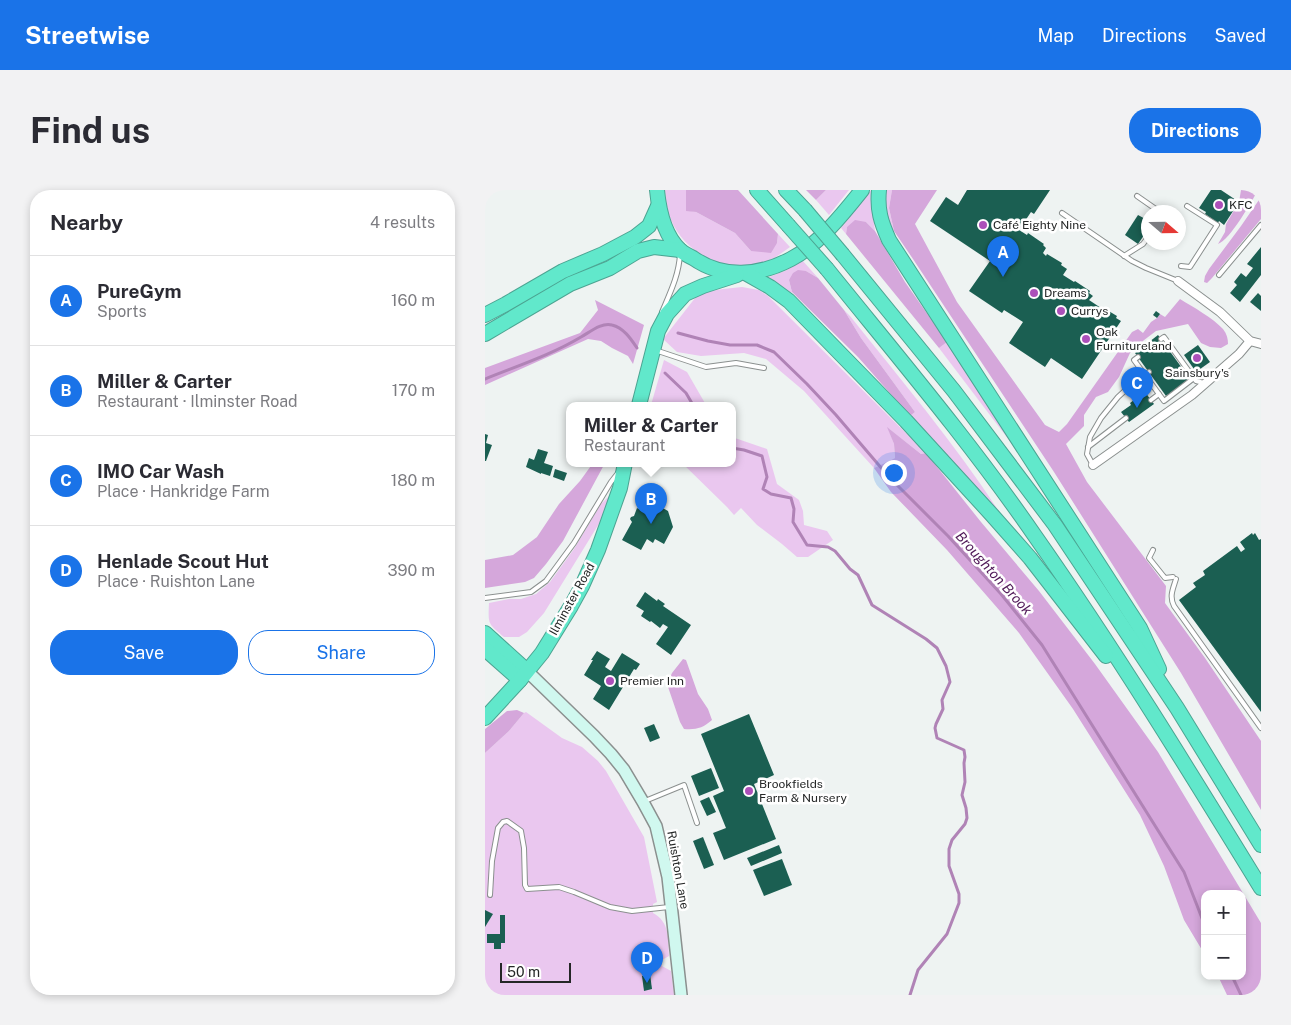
<!DOCTYPE html>
<meta charset="utf-8">
<style>
body{margin:0;font-family:"Public Sans",sans-serif;background:#f2f2f3;color:#2b2b33}
.controls{position:absolute;right:15px;bottom:15px;display:grid;overflow:hidden;border-radius:10px;box-shadow:0 2px 8px #0003}
.controls button{width:45px;height:45px;display:grid;place-items:center;padding:0;border:0;border-bottom:1px solid #e1e1e2;background:#fff;color:#2b2b33;font:25px sans-serif}
.compass{position:absolute;left:656px;top:15px;width:45px;height:45px;border-radius:50%;background:#fff;box-shadow:0 2px 8px #0003;rotate:110deg}
.scale{position:absolute;left:15px;bottom:12px;width:71px;box-sizing:border-box;padding-left:5px;border:2px solid #252727;border-top:0;font-size:14px;line-height:18px;white-space:nowrap;color:#252727;-webkit-text-stroke:4px #fff;paint-order:stroke}
.you{position:absolute;left:408px;top:282px;width:18px;height:18px;margin:-12px;border:4px solid #fff;border-radius:50%;background:#1a73e8;box-shadow:0 0 0 8px #1a73e833}
.badge{display:grid;place-items:center;width:32px;height:32px;border-radius:50%;background:#1a73e8;color:#fff;font-size:16px;font-weight:700}
.pin{position:absolute;translate:-50% -41px;filter:drop-shadow(0 1px 2px #0008)}
.pin::after{content:'';position:absolute;top:26px;width:18px;height:15px;background:inherit;clip-path:polygon(0 0,100% 0,50% 100%)}
.popup{position:absolute;left:81px;top:212px;width:170px;height:65px;box-sizing:border-box;display:grid;place-content:center;border-radius:10px;background:#fff;filter:drop-shadow(0 1px 4px #0005);font-size:16px;white-space:nowrap;color:#7c7c81}
.popup b{font-size:19px;color:#2b2b33}
.popup::after{content:'';position:absolute;left:50%;top:100%;margin-left:-10px;border:10px solid transparent;border-top-color:#fff}
.list{margin:0;padding:0;list-style:none}
h2{display:flex;justify-content:space-between;align-items:center;height:65px;margin:0;padding:0 20px;font-size:21px}
h2 small{font-size:16px;font-weight:400;color:#7c7c81}
.list li{display:grid;grid-template-columns:32px 1fr auto;gap:15px;align-items:center;box-sizing:border-box;height:90px;padding:0 20px;border-top:1px solid #e1e1e2}
.list b{display:block;font-size:19px;white-space:nowrap}
.list p{margin:0;font-size:16px;white-space:nowrap;color:#7c7c81}
.list em{font-size:16px;font-style:normal;color:#7c7c81}
.actions{display:flex;gap:10px;padding:15px 20px}
.actions a{flex:1;padding:11px 0;border:1px solid #1a73e8;border-radius:20px;text-align:center;font-size:18px;color:#1a73e8}
.actions .main{background:#1a73e8;color:#fff}
.map{position:relative;flex:none;width:776px;height:805px;overflow:hidden;border-radius:20px}
header{display:flex;align-items:center;gap:30px;box-sizing:border-box;height:70px;padding:0 25px;background:#1a73e8;color:#fff}
header strong{font-size:24px}
nav{display:flex;gap:28px;margin-inline-start:auto;font-size:18px}
.intro{display:flex;align-items:center;justify-content:space-between;box-sizing:border-box;height:120px;padding:0 30px}
h1{margin:0;font-size:35px}
.button{padding:12px 22px;border-radius:20px;background:#1a73e8;color:#fff;font-size:18px;font-weight:700}
main{display:flex;gap:30px;padding:0 30px}
aside{flex:1;background:#fff;border-radius:20px;box-shadow:0 2px 8px #0003}
.map>svg:first-child{display:block}
.green{fill:#eac7ef}
.forest{fill:#d5a7db}
.lines{fill:none;stroke-linecap:round;stroke-linejoin:round}
.stream{stroke:#b083b6;stroke-width:3}
.building{fill:#1b5f52}
.lane-casing{stroke:#8b908f;stroke-width:6}
.street-casing{stroke:#8b908f;stroke-width:10}
.secondary-casing{stroke:#8b908f;stroke-width:14}
.highway-casing{stroke:#4ca492;stroke-width:16}
.lane{stroke:#fff;stroke-width:4}
.street{stroke:#fff;stroke-width:8}
.secondary{stroke:#d0f8ef;stroke-width:11}
.highway{stroke:#61e8cb;stroke-width:14}
.highway-bridge-casing{stroke:#4ca492;stroke-width:16;stroke-linecap:butt}
.highway-bridge{stroke:#61e8cb;stroke-width:14}
.poi-dot{fill:#ac50ba;stroke:#fff;stroke-width:2}
.labels{text-anchor:middle;dominant-baseline:central;stroke-width:5;stroke-linejoin:round;paint-order:stroke}
.poi-label{font-size:12px;fill:#252727;stroke:#fff;text-anchor:start}
.street-label{font-size:12px;fill:#252727;stroke:#fff}
.water-label{font-size:14px;font-style:italic;fill:#501958;stroke:#fff}
</style>
<header>
<strong>Streetwise</strong>
<nav><a>Map</a><a>Directions</a><a>Saved</a></nav>
</header>
<div class="intro"><h1>Find us</h1><a class="button">Directions</a></div>
<main>
<aside>
<h2>Nearby<small>4 results</small></h2>
<ul class="list">
<li><span class="badge">A</span><div><b>PureGym</b><p>Sports</p></div><em>160 m</em></li>
<li><span class="badge">B</span><div><b>Miller &amp; Carter</b><p>Restaurant · Ilminster Road</p></div><em>170 m</em></li>
<li><span class="badge">C</span><div><b>IMO Car Wash</b><p>Place · Hankridge Farm</p></div><em>180 m</em></li>
<li><span class="badge">D</span><div><b>Henlade Scout Hut</b><p>Place · Ruishton Lane</p></div><em>390 m</em></li>
</ul>
<div class="actions"><a class="main">Save</a><a>Share</a></div>
</aside>
<div class="map">
<svg width="776" height="805" viewBox="0 0 776 805">
<rect width="100%" height="100%" fill="#eef3f2"/>
<g class="green">
<path d="M180,0H201V20L211,22L250,43L266,61L292,53L293,44L305,57C298,62 291,68 282,71C245,85 202,67 186,30C182,21 181,10 180,0Z"/>
<path d="M341,0H364L344,25L331,10Z"/>
<path d="M386,0H388L386,8L390,41L381,32L362,37L361,44L356,38Z"/>
<path d="M401,0H407L404,18L409,41C398,31 400,14 401,0Z"/>
<path d="M317,70L333,88L321,81L304,90L307,102L306,103L284,87L302,80Z"/>
<path d="M257,97L274,100L283,106L441,263L436,264L403,238L409,254L410,268L389,278L319,201L281,169L259,163L216,166L192,162L178,149L214,103L238,99Z"/>
<path d="M359,120L365,126C417,191 470,254 515,323L425,226L430,222L376,148Z"/>
<path d="M462,152L502,213L530,258L454,158Z"/>
<path d="M179,170L202,182L221,215H166Z"/>
<path d="M247,247L282,259L292,294L314,310L318,321L319,335L342,341L348,350L323,367H312L297,354L272,335L256,318L249,325L242,317L197,273H247Z"/>
<path d="M125,305L115,332L59,423L42,442L34,447H19C3,433 3,435 4,413L24,409H36L51,404L65,392L89,359L116,314Z"/>
<path d="M41,522L77,548L97,557L113,571L121,581L159,647L172,712L168,714V723C185,732 183,749 184,766L177,770V776L186,781L189,805H0V563L24,541L39,523Z"/>
</g>
<g class="forest">
<path d="M201,0H253L293,44L292,53L286,63L266,61L250,43L211,22L201,21Z"/>
<path d="M321,0H341L331,10Z"/>
<path d="M407,0H452L430,34L472,112L560,235L574,242L582,234L647,142L653,139L658,143L666,132L672,128L675,124L680,127L695,109C708,117 728,128 738,139C742,144 743,149 743,154L736,158L725,157L716,153L703,134L671,141L650,157L645,163L634,187L623,202L611,207L599,225V236L581,254L602,292L681,396L680,413L720,468L776,551V620L696,483L569,282L428,69L409,41L404,18Z"/>
<path d="M756,0H773C767,11 745,50 733,54L740,42L741,34L754,12Z"/>
<path d="M776,7V29L727,88L722,93L719,92L720,86L724,79L756,36Z"/>
<path d="M370,30L381,32L390,41L420,92L462,152L454,158L361,44L362,37Z"/>
<path d="M313,80L321,81L333,88L359,120L376,148L430,222L425,226L373,167L307,102L304,90L308,83Z"/>
<path d="M110,110L159,135L148,174L143,166L127,158L116,151L103,149L0,195V178L95,143L113,120Z"/>
<path d="M402,237L436,264L441,263L496,332L554,401L610,474L673,562L776,733V805H742L733,786H757V704H720V765L699,730L679,676L655,625L588,519L534,443L462,360L406,302L389,278L410,268L409,254Z"/>
<path d="M108,273H120L78,351L61,374L49,388L40,392L0,398V370L28,365L52,347L74,314L95,291Z"/>
<path d="M198,469L201,470L213,504L223,519L227,530C218,538 211,540 199,539L195,532L182,494L187,483Z"/>
<path d="M32,520L39,523L24,541L0,563V539L22,521Z"/>
</g>
<g class="lines">
<g class="stream">
<path d="M193,143L223,151L245,155H272L289,162L322,194L351,225L404,287L463,346L516,404L557,455L699,682L720,736"/>
<path d="M180,183L201,203L208,215"/>
<path d="M0,189C32,176 66,165 96,147C105,142 117,132 127,135C139,138 146,149 152,158"/>
<path d="M247,258L259,260L277,266L282,287L278,299L286,304L306,308L309,319L308,332L322,355L343,357L350,361L365,379L373,385L387,415L441,449L452,458L461,476L465,492L457,510L458,519L451,534L450,538L452,548L479,560L480,567L479,573L480,592L477,605L481,618L482,628L480,634L467,650L464,659V676L474,704V713L462,744L433,780L425,805"/>
<path d="M747,786L756,805"/>
</g>
</g>
<g class="building">
<path d="M482,0H565L549,24L546,22L534,40L542,45L543,43L559,54L558,55L561,58L558,63L561,66L562,64L577,73L576,75L582,79L578,85L589,92L590,91L605,101L604,103L608,106L604,110L616,118L617,117L632,126L631,128L636,131L597,189L566,168L560,177L524,153L538,132L519,120L517,123L484,101L505,71L445,31L461,7L473,15Z"/>
<path d="M726,0H736L754,12L739,35L734,31L733,33L720,24L721,22L714,18Z"/>
<path d="M653,25L664,31V38L653,54L640,45Z"/>
<path d="M776,57V85L755,112L745,103L752,95L749,92L756,83L761,87L768,78L762,74Z"/>
<path d="M773,103L776,106V121L765,112Z"/>
<path d="M671,121L675,124L672,128L668,125Z"/>
<path d="M673,145L705,189L681,206L650,163Z"/>
<path d="M713,155L725,172L711,182L699,165Z"/>
<path d="M660,202L669,214L644,232L636,222L646,215L645,213Z"/>
<path d="M0,244L3,245L1,253L7,255L1,271H0Z"/>
<path d="M53,259L63,262L59,273L68,276L65,286L56,283V284L41,277L44,268L49,270Z"/>
<path d="M70,279L82,283L79,291L68,287Z"/>
<path d="M169,305L179,311L176,317L183,321L188,337L179,354L170,349L168,353L162,349L156,360L137,350L147,332L145,329L146,327L149,326L152,318L154,319L158,312L163,315Z"/>
<path d="M767,343L768,345L770,343L774,350L776,349V522L694,410L711,397L708,393L720,385L718,381L752,356L756,362L760,359L755,352Z"/>
<path d="M160,402L172,411L173,409L180,414L178,416L206,435L186,465L171,454L183,437L178,434L175,438L166,431L165,432L156,426L159,421L151,416Z"/>
<path d="M112,461L125,469L120,477L126,481L137,463L155,474L151,480L149,479L124,520L108,509L116,496L99,485L108,470H106Z"/>
<path d="M264,524L289,585L269,594L291,649L239,670L228,643L241,638L228,606L239,601L216,544Z"/>
<path d="M169,534L175,548L165,552L159,538Z"/>
<path d="M226,578L234,598L214,606L206,586Z"/>
<path d="M224,607L231,622L222,626L215,611Z"/>
<path d="M218,647L229,675L219,679L208,651Z"/>
<path d="M294,655L297,663L266,676L262,668Z"/>
<path d="M297,669L307,695L279,706L268,680Z"/>
<path d="M0,720L8,724L0,737Z"/>
<path d="M15,725H20V753H16V759H9V753H2V744H15Z"/>
<path d="M165,784L167,799L159,801L157,786Z"/>
</g>
<g class="lines">
<g class="lane-casing">
<g id="lane">
<path d="M652,6L675,22"/>
<path d="M577,23L647,71L661,78L693,91"/>
<path d="M639,66L658,54L664,46"/>
<path d="M696,76L705,77L732,35L702,16"/>
<path d="M734,85L776,35"/>
<path d="M177,122C185,103 194,85 195,64"/>
<path d="M676,149L679,147L711,191L719,193"/>
<path d="M170,160L221,177L251,173L279,178"/>
<path d="M653,167L649,170L679,211L709,188"/>
<path d="M666,210L674,204"/>
<path d="M603,257L641,228"/>
<path d="M608,275L602,264L605,247L616,228L633,207L645,196L664,182"/>
<path d="M668,360L664,368L680,388L688,387"/>
<path d="M691,389C688,399 684,406 689,416L776,538"/>
<path d="M0,408L46,402L61,391L89,353L126,292L133,283"/>
<path d="M160,611L199,595L212,633"/>
<path d="M5,705L7,671L13,638L18,632L22,631L36,641L39,658L40,695L42,699L74,697L89,702L125,717L147,721L184,717"/>
</g>
</g>
<g class="street-casing">
<g id="street">
<path d="M693,91L735,122L765,151L776,154"/>
<path d="M608,275L707,205L754,164L765,151"/>
</g>
</g>
<g class="secondary-casing">
<path id="secondary" d="M42,481L109,546L126,564L139,580L158,612L171,636L183,687L196,805"/>
</g>
<g class="highway-casing">
<g id="highway">
<path d="M172,0C174,21 179,45 195,60C198,63 204,66 208,68C238,89 274,86 306,69C333,55 358,24 377,0"/>
<path d="M272,0L303,35"/>
<path d="M301,0L320,20"/>
<path d="M394,0C392,20 396,32 404,50L655,438L674,479"/>
<path d="M358,65L469,201L570,335L692,518L776,655"/>
<path d="M342,79C413,167 486,253 550,346C630,460 703,579 776,698"/>
<path d="M262,84L285,97L304,111L421,231L507,325L545,368L621,466"/>
<path d="M0,125L21,114L78,81L118,64L150,47L164,36L173,16"/>
<path d="M0,144L85,94L125,78L153,61L169,57L195,60"/>
<path d="M154,215L173,141L182,124L200,104L218,96L252,85"/>
<path d="M0,443L42,481"/>
<path d="M0,459L35,490"/>
<path d="M0,528L35,490L57,463L86,416L97,396L113,360L135,298L140,273"/>
</g>
</g>
<use href="#lane" class="lane"/>
<use href="#street" class="street"/>
<use href="#secondary" class="secondary"/>
<use href="#highway" class="highway"/>
<g class="highway-bridge-casing">
<g id="highway-bridge">
<path d="M320,20L358,65"/>
<path d="M303,35L342,79"/>
</g>
</g>
<use href="#highway-bridge" class="highway-bridge"/>
</g>
<g class="poi-dot">
<circle cx="734" cy="15" r="5"/>
<circle cx="498" cy="35" r="5"/>
<circle cx="549" cy="103" r="5"/>
<circle cx="576" cy="121" r="5"/>
<circle cx="601" cy="149" r="5"/>
<circle cx="712" cy="168" r="5"/>
<circle cx="125" cy="491" r="5"/>
<circle cx="264" cy="601" r="5"/>
</g>
<g class="labels">
<g class="poi-label">
<text x="744" y="15">KFC</text>
<text x="508" y="35">Café Eighty Nine</text>
<text x="559" y="103">Dreams</text>
<text x="586" y="121">Currys</text>
<text x="611" y="142">Oak<tspan x="611" dy="14">Furnitureland</tspan></text>
<text x="712" y="183" text-anchor="middle">Sainsbury's</text>
<text x="135" y="491">Premier Inn</text>
<text x="274" y="594">Brookfields<tspan x="274" dy="14">Farm &amp; Nursery</tspan></text>
</g>
<g class="street-label">
<text transform="translate(87 409) rotate(-61)">Ilminster Road</text>
<text transform="translate(193 680) rotate(80)">Ruishton Lane</text>
</g>
<g class="water-label">
<text transform="translate(509 383) rotate(48)">Broughton Brook</text>
</g>
</g>
</svg>
<div class="controls">
<button>+</button>
<button>−</button>
</div>
<svg class="compass" viewBox="-18 -18 36 36"><path d="M0-13l5 13h-10z" fill="#e53935"/><path d="M0 13l5-13h-10z" fill="#7c7c81"/></svg>
<div class="scale">50 m</div>
<div class="you"></div>
<div class="pin badge" style="left:518px;top:87px">A</div>
<div class="pin badge" style="left:166px;top:334px">B</div>
<div class="popup"><b>Miller &amp; Carter</b>Restaurant</div>
<div class="pin badge" style="left:652px;top:218px">C</div>
<div class="pin badge" style="left:162px;top:793px">D</div>
</div>
</main>
